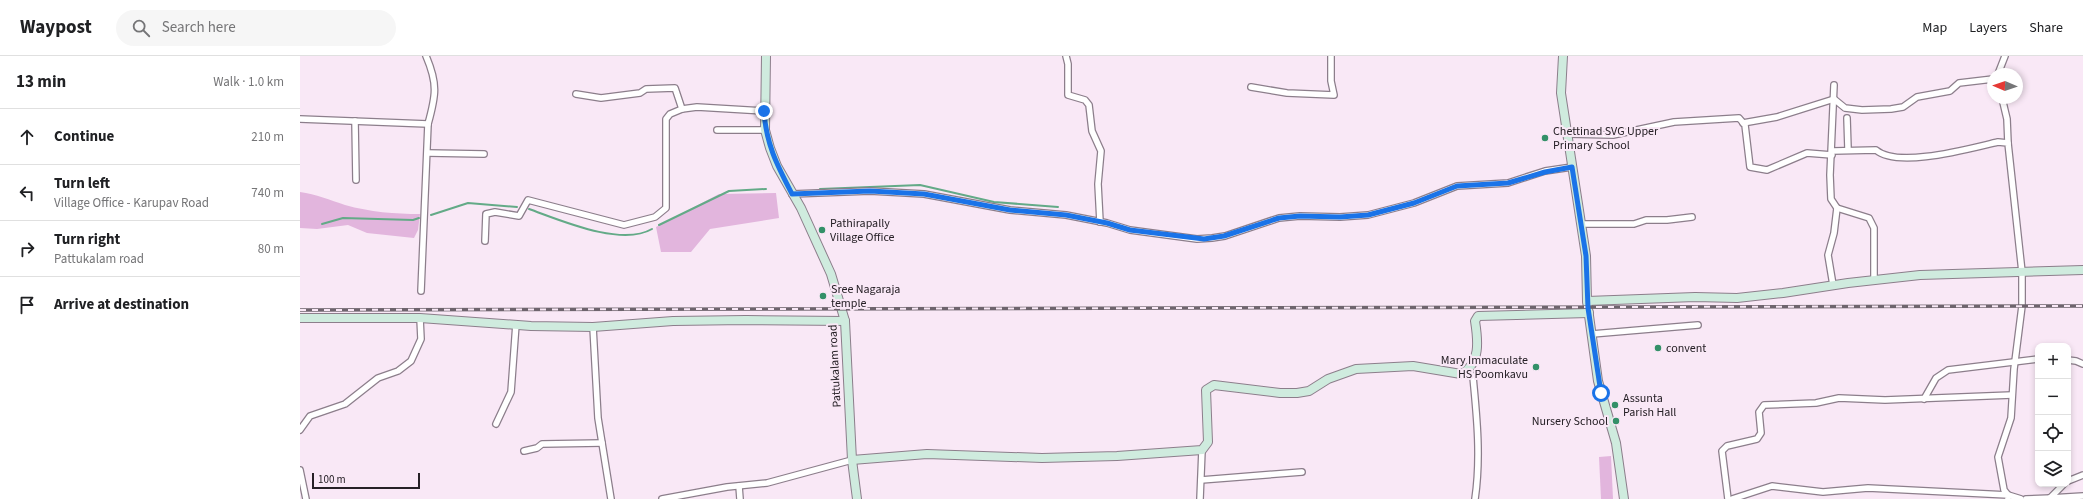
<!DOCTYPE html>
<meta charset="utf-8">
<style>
body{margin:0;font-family:"Source Sans 3",sans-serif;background:#f6f6f6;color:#202124}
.controls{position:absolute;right:12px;bottom:12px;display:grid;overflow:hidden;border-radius:8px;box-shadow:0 2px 6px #0003}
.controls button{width:36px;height:36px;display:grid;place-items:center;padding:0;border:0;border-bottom:1px solid #e0e0e0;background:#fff;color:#202124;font:20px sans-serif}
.compass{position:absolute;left:1687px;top:12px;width:36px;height:36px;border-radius:50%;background:#fff;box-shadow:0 2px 6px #0003;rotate:272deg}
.scale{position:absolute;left:12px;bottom:10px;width:108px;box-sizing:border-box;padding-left:4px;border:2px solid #262026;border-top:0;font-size:11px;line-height:14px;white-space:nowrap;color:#262026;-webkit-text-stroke:3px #f9e8f6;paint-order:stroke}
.stop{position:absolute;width:12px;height:12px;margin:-9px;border:3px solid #1a73e8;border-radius:50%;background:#fff}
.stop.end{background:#1a73e8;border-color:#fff;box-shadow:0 1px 4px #0008}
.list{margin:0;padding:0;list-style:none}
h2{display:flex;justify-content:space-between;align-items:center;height:52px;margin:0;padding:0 16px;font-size:17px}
h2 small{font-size:13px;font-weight:400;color:#757577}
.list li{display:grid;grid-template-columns:26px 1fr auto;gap:12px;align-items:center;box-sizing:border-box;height:56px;padding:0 16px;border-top:1px solid #e0e0e0}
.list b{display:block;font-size:15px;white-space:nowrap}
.list p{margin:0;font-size:13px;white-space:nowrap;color:#757577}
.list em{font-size:13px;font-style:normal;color:#757577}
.icon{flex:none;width:22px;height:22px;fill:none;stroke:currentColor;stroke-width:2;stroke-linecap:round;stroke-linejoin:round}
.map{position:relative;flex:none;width:1783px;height:443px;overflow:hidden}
header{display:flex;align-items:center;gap:24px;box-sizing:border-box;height:56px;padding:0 20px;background:#fff;border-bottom:1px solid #e0e0e0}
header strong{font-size:19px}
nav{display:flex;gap:22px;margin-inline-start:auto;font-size:14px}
.search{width:280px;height:36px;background:#f6f6f6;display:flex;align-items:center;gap:10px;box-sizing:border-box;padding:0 14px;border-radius:22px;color:#757577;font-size:15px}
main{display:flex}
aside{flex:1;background:#fff}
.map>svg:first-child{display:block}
.green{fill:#e2b5dd}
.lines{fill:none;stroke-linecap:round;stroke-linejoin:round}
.stream{stroke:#63aa87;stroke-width:2}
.street-casing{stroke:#8c7e8b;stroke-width:8}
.secondary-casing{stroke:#8c7e8b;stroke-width:10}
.street{stroke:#fff;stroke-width:5.5}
.secondary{stroke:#cfebde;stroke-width:8}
.rail-casing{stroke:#6e646d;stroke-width:3.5}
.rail{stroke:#f9e8f6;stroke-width:2;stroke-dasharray:6;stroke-linecap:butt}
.route{stroke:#1a73e8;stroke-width:5}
.poi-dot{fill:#339068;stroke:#f9e8f6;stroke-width:1.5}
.labels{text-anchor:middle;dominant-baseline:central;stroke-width:4;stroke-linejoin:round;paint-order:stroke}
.poi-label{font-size:12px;fill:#262026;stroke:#f9e8f6;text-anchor:start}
.street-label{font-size:12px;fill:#262026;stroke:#f9e8f6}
</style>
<header>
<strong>Waypost</strong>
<div class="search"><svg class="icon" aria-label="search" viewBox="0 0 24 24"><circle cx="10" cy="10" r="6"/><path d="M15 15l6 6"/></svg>Search here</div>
<nav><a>Map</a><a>Layers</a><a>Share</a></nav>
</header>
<main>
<aside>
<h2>13 min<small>Walk · 1.0 km</small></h2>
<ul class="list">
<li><svg class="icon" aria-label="ahead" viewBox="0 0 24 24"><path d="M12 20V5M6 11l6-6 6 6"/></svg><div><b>Continue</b></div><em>210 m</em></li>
<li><svg class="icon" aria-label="left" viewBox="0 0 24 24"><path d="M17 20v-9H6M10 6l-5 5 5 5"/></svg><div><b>Turn left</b><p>Village Office - Karupav Road</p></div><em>740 m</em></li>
<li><svg class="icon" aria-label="right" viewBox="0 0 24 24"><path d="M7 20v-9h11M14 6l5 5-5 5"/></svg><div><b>Turn right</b><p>Pattukalam road</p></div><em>80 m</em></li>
<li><svg class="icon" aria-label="arrive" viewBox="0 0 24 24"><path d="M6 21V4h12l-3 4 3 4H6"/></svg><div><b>Arrive at destination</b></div></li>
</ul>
</aside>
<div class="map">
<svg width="1783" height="443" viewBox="0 0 1783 443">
<rect width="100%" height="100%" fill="#f9e8f6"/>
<g class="green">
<path d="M0,136C16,138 30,144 45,149C70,156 95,158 120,158L118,174L114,182L67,177L48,169L17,173L0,172Z"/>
<path d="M476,137L479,162L410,173L391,196H361L356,171L419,138Z"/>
<path d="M1311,400L1313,443H1301L1299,401Z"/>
</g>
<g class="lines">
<g class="stream">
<path d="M520,133L620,129L694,146L758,151"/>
<path d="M229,153C260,164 321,191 352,173"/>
<path d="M131,159L168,147L217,151"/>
<path d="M22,168L43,162L113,164L119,162"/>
<path d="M359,169L429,135L466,133"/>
</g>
<g class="street-casing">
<g id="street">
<path d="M766,0L768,8V39L785,44L789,49L792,75L801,95L798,128L800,166"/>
<path d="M1698,18L1705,0"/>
<path d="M951,31L987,37L1034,39L1031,25V0"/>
<path d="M276,38L301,42L340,37L346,33L375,32L382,53"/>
<path d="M1702,42L1707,63L1708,87"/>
<path d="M1547,62L1548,93"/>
<path d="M0,63L128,68"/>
<path d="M55,65L56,124"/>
<path d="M1443,67L1477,61L1534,43L1545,52L1562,54L1591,53L1603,51L1617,41L1650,35L1659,27L1693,23"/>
<path d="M417,74H465"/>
<path d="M1268,78L1313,79L1374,66L1439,62L1445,69L1450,111L1467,114L1507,97L1532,99"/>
<path d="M1533,95L1576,94C1598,113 1671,92 1698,86L1708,87L1722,216V250L1714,313L1711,362L1698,401L1704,434L1708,439L1721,443"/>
<path d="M128,97L184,98"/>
<path d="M492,138L570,135L624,138L710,154L766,159L807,167L830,174L897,183L912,182L925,180L979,162L1000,160L1040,161L1068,159L1114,147L1157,130L1208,127L1245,115L1272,111"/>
<path d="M1537,152L1569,162L1574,172V223"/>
<path d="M1281,168H1334L1346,164H1367L1392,161"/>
<path d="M185,185L186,158L195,156L219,160L228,144L324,169L355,161L366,152V63L370,58L382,53L397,51L464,55"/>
<path d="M1533,229L1528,199L1534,177L1537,152L1531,143L1530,119L1534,29"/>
<path d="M121,235L128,68C136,39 138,28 126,0"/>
<path d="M293,271L298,362L311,443"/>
<path d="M1292,278L1398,269"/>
<path d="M1768,304L1776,305L1783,308"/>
<path d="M1168,315L1173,321C1177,362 1181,402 1175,443"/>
<path d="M1624,343L1636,322L1648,314L1738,303"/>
<path d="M196,368L211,336L216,268"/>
<path d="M0,374L10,360L45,348L78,322L98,315L111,305L121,283L120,262"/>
<path d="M224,395L237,392L242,388L302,387"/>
<path d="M0,414L6,443"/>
<path d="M901,424L1002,416"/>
<path d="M1768,425L1783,419"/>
<path d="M439,430L440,443"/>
<path d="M1750,442L1783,440"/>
<path d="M1750,442L1764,428"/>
<path d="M362,443L427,431L467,427L552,404"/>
<path d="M900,443L902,394"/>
<path d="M1428,443L1422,395L1427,390L1457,383L1461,377L1459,356L1464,349L1516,347L1539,342L1585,344L1712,339"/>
<path d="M1432,443L1472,430L1523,436L1568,432L1708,439V443"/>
<path d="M1726,443L1752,442"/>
</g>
</g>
<g class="secondary-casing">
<g id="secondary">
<path d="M466,0L465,74L470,92L477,110L501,152L531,218L545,265L552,404L557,443"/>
<path d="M1263,0L1261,37L1286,200L1287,245L1298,325L1316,387L1324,443"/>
<path d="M1287,245L1395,241L1437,242L1483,237L1548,227L1620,219L1783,214"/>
<path d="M0,262H120L231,270L293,271L373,265L446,264L545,265"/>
<path d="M552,404L627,398L742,402L817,400L902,394L908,386L906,334L914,329L980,337H997L1009,335L1028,323L1056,313L1113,310L1161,318C1181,308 1178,284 1175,265L1178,260L1289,257"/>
</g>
</g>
<use href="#street" class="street"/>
<use href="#secondary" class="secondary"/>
<g class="rail-casing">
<path id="rail" d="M0,254L1783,250"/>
</g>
<use href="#rail" class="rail"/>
</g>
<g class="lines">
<path class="route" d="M464,55C466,88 477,109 492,138L570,135L624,138L710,154L766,159L807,167L830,174L904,183L924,180L979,162L1000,160L1040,161L1068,159L1114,147L1157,130L1208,127L1245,116L1272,111L1286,200L1288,252L1301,337"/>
</g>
<g class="poi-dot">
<circle cx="1245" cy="82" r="4"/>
<circle cx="522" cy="174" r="4"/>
<circle cx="523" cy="240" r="4"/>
<circle cx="1358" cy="292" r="4"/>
<circle cx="1236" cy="311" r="4"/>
<circle cx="1315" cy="349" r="4"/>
<circle cx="1316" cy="365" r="4"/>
</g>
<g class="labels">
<g class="poi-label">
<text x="1253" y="75">Chettinad SVG Upper<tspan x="1253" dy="14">Primary School</tspan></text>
<text x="530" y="167">Pathirapally<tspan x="530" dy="14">Village Office</tspan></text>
<text x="531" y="233">Sree Nagaraja<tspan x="531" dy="14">temple</tspan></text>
<text x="1366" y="292">convent</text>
<text x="1228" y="304" text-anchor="end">Mary Immaculate<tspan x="1228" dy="14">HS Poomkavu</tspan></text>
<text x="1323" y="342">Assunta<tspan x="1323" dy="14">Parish Hall</tspan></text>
<text x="1308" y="365" text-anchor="end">Nursery School</text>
</g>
<g class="street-label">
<text transform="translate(535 310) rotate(-93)">Pattukalam road</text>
</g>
</g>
</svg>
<div class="controls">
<button>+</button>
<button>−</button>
<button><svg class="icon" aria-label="locate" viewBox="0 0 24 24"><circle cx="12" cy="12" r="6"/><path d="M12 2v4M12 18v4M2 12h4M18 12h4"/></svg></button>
<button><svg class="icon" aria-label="layers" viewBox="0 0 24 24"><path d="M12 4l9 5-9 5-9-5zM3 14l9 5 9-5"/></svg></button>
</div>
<svg class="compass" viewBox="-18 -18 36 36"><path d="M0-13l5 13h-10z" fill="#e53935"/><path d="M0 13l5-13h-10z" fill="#757577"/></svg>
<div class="scale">100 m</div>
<div class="stop" style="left:1301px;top:337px"></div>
<div class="stop end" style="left:464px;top:55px"></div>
</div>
</main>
